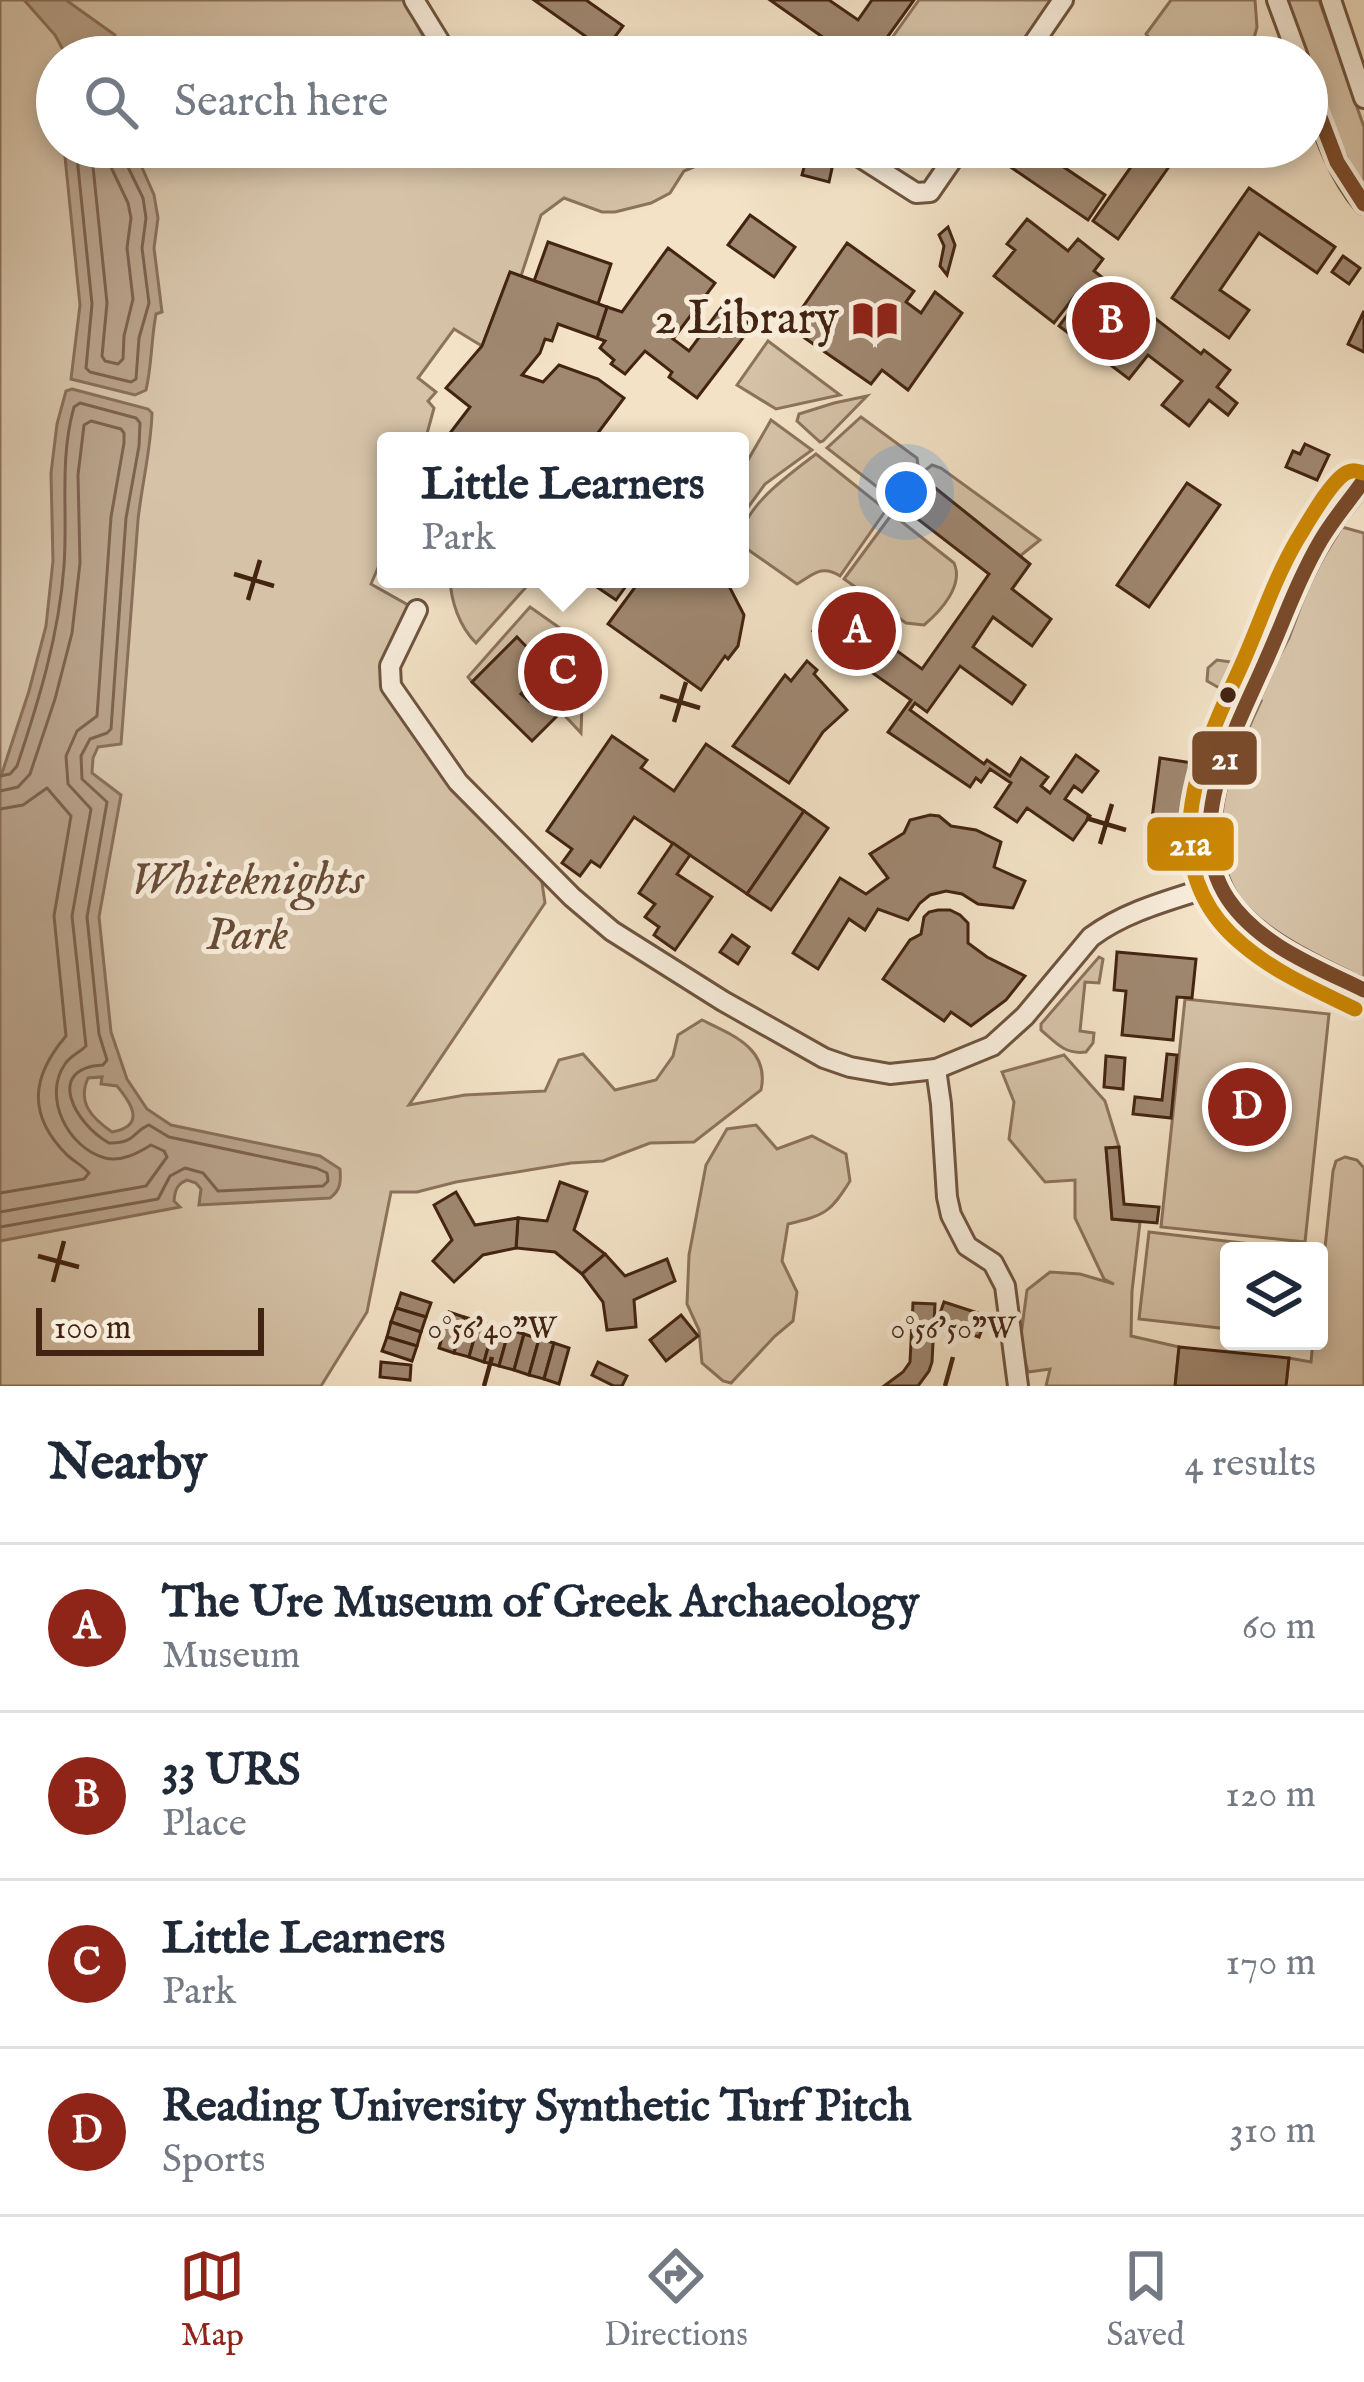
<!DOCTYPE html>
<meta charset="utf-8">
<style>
body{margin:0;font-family:"IM FELL English",serif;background:#f6f6f7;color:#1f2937}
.controls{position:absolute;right:36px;bottom:36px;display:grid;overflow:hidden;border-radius:12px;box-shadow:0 6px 18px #0003}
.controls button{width:108px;height:108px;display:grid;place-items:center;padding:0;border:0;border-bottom:3px solid #e0e1e3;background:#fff;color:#1f2937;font:60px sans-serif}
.scale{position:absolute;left:36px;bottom:30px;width:228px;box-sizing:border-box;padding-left:12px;border:6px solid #432412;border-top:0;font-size:33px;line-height:42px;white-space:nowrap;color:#432412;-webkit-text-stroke:9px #f7ecda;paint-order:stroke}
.you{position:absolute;left:906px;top:492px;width:42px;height:42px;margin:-30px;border:9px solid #fff;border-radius:50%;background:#1a73e8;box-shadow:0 0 0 18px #1a73e833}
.badge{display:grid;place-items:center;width:78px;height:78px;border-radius:50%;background:#8f2418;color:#fff;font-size:39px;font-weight:700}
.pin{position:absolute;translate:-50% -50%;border:6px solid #fff;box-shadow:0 3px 12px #0006}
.popup{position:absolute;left:377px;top:432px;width:372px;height:156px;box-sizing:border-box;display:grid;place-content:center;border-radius:12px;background:#fff;filter:drop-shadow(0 3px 9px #0005);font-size:39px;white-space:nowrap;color:#747a83}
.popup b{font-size:45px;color:#1f2937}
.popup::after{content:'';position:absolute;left:50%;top:100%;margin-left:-24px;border:24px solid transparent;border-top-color:#fff}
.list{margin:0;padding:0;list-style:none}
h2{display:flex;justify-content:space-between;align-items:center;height:156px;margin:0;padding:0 48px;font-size:51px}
h2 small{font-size:39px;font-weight:400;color:#747a83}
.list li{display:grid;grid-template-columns:78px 1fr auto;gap:36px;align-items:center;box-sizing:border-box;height:168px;padding:0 48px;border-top:3px solid #e0e1e3}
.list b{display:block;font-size:45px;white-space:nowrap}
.list p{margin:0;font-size:39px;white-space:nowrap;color:#747a83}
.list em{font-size:39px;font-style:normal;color:#747a83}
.icon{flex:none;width:66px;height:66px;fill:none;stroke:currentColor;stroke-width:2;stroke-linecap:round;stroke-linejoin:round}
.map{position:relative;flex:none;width:1364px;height:1386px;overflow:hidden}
.search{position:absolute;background:#fff;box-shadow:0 6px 18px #0003;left:36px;right:36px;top:36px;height:132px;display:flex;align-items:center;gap:30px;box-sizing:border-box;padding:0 42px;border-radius:66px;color:#747a83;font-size:45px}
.sheet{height:828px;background:#fff}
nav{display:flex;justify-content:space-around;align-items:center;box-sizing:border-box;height:168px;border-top:3px solid #e0e1e3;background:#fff;font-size:33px;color:#747a83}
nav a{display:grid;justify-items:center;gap:6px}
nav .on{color:#8f2418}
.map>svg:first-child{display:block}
.green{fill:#d5c2a7;stroke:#8c735c;stroke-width:3}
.water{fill:#b7a189;stroke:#896f59;stroke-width:3;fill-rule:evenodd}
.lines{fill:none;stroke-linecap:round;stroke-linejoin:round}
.shore{stroke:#7d624e;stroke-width:3}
.building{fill:#9f8770;stroke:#432412;stroke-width:3}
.minor-casing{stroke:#6f543f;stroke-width:24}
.minor{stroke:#f7ecda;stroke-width:18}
.bus-1-casing{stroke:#f7ecda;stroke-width:24}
.bus-2-casing{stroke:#f7ecda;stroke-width:24}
.bus-1{stroke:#7a4b2a;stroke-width:15}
.bus-2{stroke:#ca8604;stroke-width:15}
.ticks{fill:none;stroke:#432412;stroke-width:4.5}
.bus-dot{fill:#432412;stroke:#f7ecda;stroke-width:4.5}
.labels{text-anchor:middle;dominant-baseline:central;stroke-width:10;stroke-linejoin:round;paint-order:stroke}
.poi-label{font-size:48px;fill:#432412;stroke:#f7ecda;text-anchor:end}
.park-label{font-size:48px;font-style:italic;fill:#684c37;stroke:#f7ecda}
.ticks-label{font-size:30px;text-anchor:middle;fill:#432412;stroke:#f7ecda;stroke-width:10;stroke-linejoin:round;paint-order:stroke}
.line-badge{stroke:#f7ecda;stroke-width:4.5}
.badge-label{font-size:33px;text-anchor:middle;font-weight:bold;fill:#fff}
</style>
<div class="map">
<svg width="1364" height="1386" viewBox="0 0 1364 1386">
<rect width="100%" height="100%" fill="#f3e2c6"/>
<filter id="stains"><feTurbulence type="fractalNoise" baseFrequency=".00167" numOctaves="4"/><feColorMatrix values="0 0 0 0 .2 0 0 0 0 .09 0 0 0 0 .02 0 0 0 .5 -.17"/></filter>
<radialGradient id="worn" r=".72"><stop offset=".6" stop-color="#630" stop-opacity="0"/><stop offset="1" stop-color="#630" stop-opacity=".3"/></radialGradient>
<g class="green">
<path d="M0,0H404L424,38L430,57H57V147H742L684,171L670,193L651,203L615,212H602L564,198L541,215L521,276L510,273L482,346L454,329L418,378L436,392L428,401L434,408L425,441H386V549L371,584L417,610L391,686L541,876L545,903L409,1105L465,1095L545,1091L559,1060L583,1054L615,1090L656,1080L673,1056L678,1035L702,1020C733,1035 770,1049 761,1090L694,1142L650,1143L603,1161L571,1163L456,1182L417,1192H391L367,1312L321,1386H0Z"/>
<path d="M919,0H1063L1024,57H968L948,44L939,57H911L889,42Z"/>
<path d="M1171,0H1255L1257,27L1249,57H1170L1159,52L1146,34Z"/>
<path d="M1277,0H1319L1364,127V204L1307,83V57H1298Z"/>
<path d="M768,341L840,395L776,409L737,385Z"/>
<path d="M867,396L823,441L820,442L797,421L799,414L834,403Z"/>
<path d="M861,417L917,458L918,465L890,497L827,448Z"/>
<path d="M771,420L812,450L765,484L744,513L740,510V474Z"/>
<path d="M816,454L886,510L840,576C821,564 813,575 797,584L740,544C740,508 790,474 816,454Z"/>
<path d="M932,465L941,468L1040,540L1020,556L919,475Z"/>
<path d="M892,514L954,563C964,585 941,611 924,625L906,623L844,579Z"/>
<path d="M1342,527L1364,533V979C1326,959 1272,938 1244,905C1193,847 1233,761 1261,701L1237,698L1207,681L1208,668L1217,660L1273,668L1289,638L1312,576Z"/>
<path d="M450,579H526L527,586L476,643C459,626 451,601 450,579Z"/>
<path d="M530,607L584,645L581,733L541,690L529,701L521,694L516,638L472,682L468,677Z"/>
<path d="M1099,957L1103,959L1099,983L1085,982L1080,1031L1094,1033L1093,1043L1086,1052C1065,1055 1055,1042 1041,1030V1024Z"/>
<path d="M1185,999L1329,1014L1305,1242L1161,1227Z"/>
<path d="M1064,1055L1105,1101L1119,1147L1106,1148L1112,1219L1140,1222L1132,1291L1131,1336L1179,1347L1175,1386H1046L1050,1369L1028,1372L1020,1343L1027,1290L1050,1272L1080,1274L1114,1284L1104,1279L1075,1218V1180L1045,1182L1009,1139L1014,1102L1002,1072Z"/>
<path d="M756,1125L777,1149L812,1136L846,1154L850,1181C830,1213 825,1215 788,1224L782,1261L797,1292L793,1321L775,1336L731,1383L723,1381L702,1363L699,1330L687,1304L689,1255L706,1165L727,1129Z"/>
<path d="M1345,1157L1357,1160L1364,1168V1386H1286L1289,1358L1311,1362L1313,1341H1319V1252H1323L1325,1248L1333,1171L1336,1161Z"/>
<path d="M1149,1232L1309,1251H1229V1329L1139,1319Z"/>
</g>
<g class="water">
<path d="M24,0H66L115,35L116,57H67L55,35Z"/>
<path d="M64,147H133L154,195L158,218L154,248L162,312L156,314C151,340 152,365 146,390L135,395L71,379L80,305Z"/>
<path d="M72,389L148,409L152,413C151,449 142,483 138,520L121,744L98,747L93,758L92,773L121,795L99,917L111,1032L127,1079L147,1109L171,1125L320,1156L340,1169C341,1181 341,1190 330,1198L199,1205L201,1189L196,1183L187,1180C177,1184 175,1190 174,1201L180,1207L0,1241V779L29,691L46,626L53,561L51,473L57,424L66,391ZM102,1077L101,1084L117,1086C132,1104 146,1126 112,1132C92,1118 77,1103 88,1078Z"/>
</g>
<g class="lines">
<g class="shore">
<path d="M76,147L92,304L86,368L90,372L131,382L136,379L139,338L149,303L142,248L146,218L143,198L125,161L122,147"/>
<path d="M91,147L107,303L102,356L105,361L118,364L123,359L124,336L133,299L127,248L131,218L128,203L110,165L107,147"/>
<path d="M0,776L10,774L17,766C39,700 59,635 64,566C68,512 59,460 74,407L80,403L136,418L140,423L139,446L126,518L111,729L107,733L90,739L81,756L82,779L107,802L87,917L99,1034L107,1060L103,1065C44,1068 75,1124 109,1143C135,1144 133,1131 149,1125L169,1137L316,1168L327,1173L328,1181L323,1186L218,1191L203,1173L185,1168L170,1176L158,1199L0,1227"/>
<path d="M0,791L18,787L30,774L55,699L72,633L80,563L78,475L84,425L91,421L121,429L124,433V443L111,517L97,716L77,731L66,756L68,784L91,809L72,916L86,1046C80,1052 70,1056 65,1064C42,1097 68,1148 105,1158C122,1162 138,1153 151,1145L164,1151L167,1157L146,1186L0,1212"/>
<path d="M0,809L23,805L47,788L71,816L54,916L66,1036C31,1077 27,1115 67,1155C75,1162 83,1166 89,1173L84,1179L0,1193"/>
</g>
</g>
<g class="building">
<path d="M534,0H586L623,26L605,50Z"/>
<path d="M770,0H829L858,20L872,0H914L886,39L911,57H851Z"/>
<path d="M999,147H1034L1105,195L1088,220L993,155Z"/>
<path d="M1115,147H1175L1180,151L1118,239L1093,221L1135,161Z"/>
<path d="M808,152L834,159L829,182L802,175Z"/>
<path d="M1249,188L1335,247L1317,273L1259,233L1220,290L1249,310L1229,338L1172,298Z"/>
<path d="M750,215L795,247L774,277L728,245Z"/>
<path d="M1027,219L1068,251L1078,239L1103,259L1094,271L1201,354L1204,350L1230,370L1217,387L1237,403L1228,415L1209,400L1189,426L1162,405L1182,381L1148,355L1129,379L1059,326L1079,300L1074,297L1054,323L994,276L1015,250L1007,244Z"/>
<path d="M948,227L955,245L947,275L940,266L944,246L939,235Z"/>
<path d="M548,242L611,264L598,304L534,281Z"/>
<path d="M847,243L914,291L906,302L921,313L935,292L962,313L908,390L882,370L871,384L789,327Z"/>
<path d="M668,248L715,283L673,339L689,351L724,304L752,326L697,398L669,377L672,372L645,351L625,374L611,364L614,360L600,348L605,341L597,338L607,307L622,312Z"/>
<path d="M1343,256L1360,268L1349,284L1332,272Z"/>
<path d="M510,272L607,307L597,338L558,324L552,341L545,339L540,353L522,375L543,382L559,365L598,379L624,398L592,441H586L578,435L573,441H444L470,407L446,388L482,346Z"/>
<path d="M1364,311V352L1348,344Z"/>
<path d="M1305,444L1329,455L1317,480L1286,467L1293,451L1300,454Z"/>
<path d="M919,475L1030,564L1012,589L1051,619L1032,646L993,617L973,647L1025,685L1012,704L960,666L927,712L915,703L910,710L984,764L987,760L1010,776L1021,758L1048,777L1041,786L1050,793L1076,755L1098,771L1082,792L1074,786L1065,799L1090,816L1073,840L1027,808L1017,822L995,807L1011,783L990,769L981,782L976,778L970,787L888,732L911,700L813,631L832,604L922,669L989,574L897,503Z"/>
<path d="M1187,483L1220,505L1149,607L1117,585Z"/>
<path d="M585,579H631L616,600Z"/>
<path d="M641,579L732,581L730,588L744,615L738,646L728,659L725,656L701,690L608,624Z"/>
<path d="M517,637L547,668L521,694L529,701L541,689L562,711L532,741L472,682Z"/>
<path d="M807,661L817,670L814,674L847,710L823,732L789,783L733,746L785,675L791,681Z"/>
<path d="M612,736L647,760L641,768L674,791L706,744L804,811L747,894L634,817L600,867L591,861L580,876L562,863L572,849L547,831Z"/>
<path d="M1160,758L1199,764L1192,818L1178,816L1172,859L1147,856Z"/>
<path d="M804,811L828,828L771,910L747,894Z"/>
<path d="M930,815L939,816L951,826L976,830L1001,842L994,867L1025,881L1013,908L978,904L962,894L946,891L930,895L920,903L908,920L878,909L865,930L849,919L818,969L793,953L840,878L866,894L888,878L870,854L904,833L910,820Z"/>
<path d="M673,843L690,855L677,874L712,897L675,950L654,935L659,927L645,917L655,904L639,893Z"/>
<path d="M938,910H950L960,915L968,923V943L987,957L1025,976L1006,1000L971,1026L951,1012L944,1021L883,979L910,940L921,934L924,917L929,912Z"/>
<path d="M732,935L749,947L738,964L720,952Z"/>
<path d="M1117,952L1196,959L1192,998L1177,997L1173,1040L1122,1035L1126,991L1114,990Z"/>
<path d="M1167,1054L1177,1055L1171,1118L1133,1114L1135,1097L1162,1100Z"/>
<path d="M1106,1056L1125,1058L1123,1089L1104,1087Z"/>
<path d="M1119,1147L1124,1204L1159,1207L1157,1223L1112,1219L1106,1148Z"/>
<path d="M560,1182L587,1192L574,1230L605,1254L582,1274L555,1252L516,1248L518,1218L547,1221Z"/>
<path d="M456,1192L475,1225L518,1218L516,1248L483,1255L454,1282L433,1261L452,1240L434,1205Z"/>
<path d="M605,1254L625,1276L667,1259L675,1281L634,1300L636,1327L607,1330L603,1302L582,1274Z"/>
<path d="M401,1293L431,1303L426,1317L396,1308Z"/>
<path d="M944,1302L987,1316L979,1337L937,1322Z"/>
<path d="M913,1303L935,1304L932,1362L929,1371L918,1386H884L903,1372L910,1362Z"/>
<path d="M396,1308L426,1317L421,1332L391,1322Z"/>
<path d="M449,1312L464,1317L454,1353L439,1348Z"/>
<path d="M681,1315L698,1336L666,1361L650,1340Z"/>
<path d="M464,1317L479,1321L469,1357L454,1353Z"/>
<path d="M479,1321L494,1326L484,1362L469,1357Z"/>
<path d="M391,1322L421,1332L417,1346L387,1337Z"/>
<path d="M494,1326L509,1330L499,1366L484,1362Z"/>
<path d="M509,1330L524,1334L514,1370L499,1366Z"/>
<path d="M524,1334L539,1339L529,1375L514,1370Z"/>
<path d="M387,1337L417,1346L412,1361L382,1351Z"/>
<path d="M539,1339L554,1343L544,1379L529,1375Z"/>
<path d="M554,1343L569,1348L559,1384L544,1379Z"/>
<path d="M1179,1347L1289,1358L1286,1386H1175Z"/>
<path d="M381,1362L411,1365L410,1380L380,1377Z"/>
<path d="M598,1362L627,1376L622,1386H614L592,1375Z"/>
</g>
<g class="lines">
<g class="minor-casing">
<g id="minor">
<path d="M414,0L449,57"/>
<path d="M1277,0L1298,57"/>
<path d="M1331,0L1364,98"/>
<path d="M1024,57L1063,0"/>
<path d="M1307,83C1322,125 1335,170 1364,204"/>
<path d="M844,147L916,193L930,192L961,147"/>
<path d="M1364,480C1354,495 1341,509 1331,524C1302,568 1285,617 1264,665C1243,713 1214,766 1211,820C1209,847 1214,877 1228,899C1254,940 1321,969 1364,990"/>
<path d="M417,610L390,666L391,686L458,782L572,897L612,931L723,1001L824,1058L850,1067L890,1074L936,1069L992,1046L1025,1016L1091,937C1129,909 1175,899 1219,884"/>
<path d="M936,1069L941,1104L947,1197L951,1215L967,1246L993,1263L1005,1286L1018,1386"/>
</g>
</g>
<use href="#minor" class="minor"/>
<g class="bus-1-casing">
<g id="bus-1">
<path d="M1307,83L1337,162L1364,204"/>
<path d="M1364,480C1350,500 1334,518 1321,540C1298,579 1283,623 1264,665C1235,731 1181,829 1228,899C1259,945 1317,967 1364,990"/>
</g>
</g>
<g class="bus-2-casing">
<path id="bus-2" d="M1355,1009C1316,990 1276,973 1243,945C1152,871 1196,763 1237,675C1258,630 1272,583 1297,540C1307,524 1330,482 1346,473C1354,469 1356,471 1364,473"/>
</g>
<use href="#bus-1" class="bus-1"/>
<use href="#bus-2" class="bus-2"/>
</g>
<path class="ticks" d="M234,574L274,586M248,600L260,560M660,696L700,708M674,722L686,682M1086,818L1126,830M1100,844L1112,804M38,1256L79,1267M53,1282L64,1241M484,1386L492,1357M945,1386L953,1357"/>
<defs>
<g id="library-bare" transform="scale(3.6)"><path d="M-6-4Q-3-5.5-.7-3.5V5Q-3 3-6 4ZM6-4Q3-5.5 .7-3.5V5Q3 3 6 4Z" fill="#8f2418" stroke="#f7ecda" stroke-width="2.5" paint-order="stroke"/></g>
</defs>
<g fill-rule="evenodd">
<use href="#library-bare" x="875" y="320"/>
</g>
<circle class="bus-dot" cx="1228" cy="695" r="10"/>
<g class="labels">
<g class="poi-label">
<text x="839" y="320">2 Library</text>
</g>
<g class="park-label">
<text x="247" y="881">Whiteknights<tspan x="247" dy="55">Park</tspan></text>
</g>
</g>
<g class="ticks-label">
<text x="492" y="1338">0°56'40"W</text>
<text x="953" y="1338">0°56'50"W</text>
</g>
<g class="line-badge">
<rect x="1190" y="729" width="69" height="58" rx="12" fill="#7a4b2a"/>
<rect x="1145" y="815" width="91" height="58" rx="12" fill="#ca8604"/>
</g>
<g class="badge-label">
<text x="1225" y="769">21</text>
<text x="1190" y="855">21a</text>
</g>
<rect width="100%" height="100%" filter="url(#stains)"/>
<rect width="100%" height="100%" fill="url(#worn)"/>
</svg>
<div class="controls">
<button><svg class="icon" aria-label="layers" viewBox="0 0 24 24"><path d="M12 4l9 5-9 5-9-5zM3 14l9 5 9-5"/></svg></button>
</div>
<div class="scale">100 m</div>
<div class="you"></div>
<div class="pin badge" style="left:857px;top:631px">A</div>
<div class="pin badge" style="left:1111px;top:321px">B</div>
<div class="pin badge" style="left:563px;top:672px">C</div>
<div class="popup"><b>Little Learners</b>Park</div>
<div class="pin badge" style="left:1247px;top:1107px">D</div>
<div class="search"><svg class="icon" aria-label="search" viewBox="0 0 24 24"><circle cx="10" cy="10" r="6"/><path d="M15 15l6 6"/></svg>Search here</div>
</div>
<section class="sheet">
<h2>Nearby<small>4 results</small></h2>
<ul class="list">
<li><span class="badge">A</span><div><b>The Ure Museum of Greek Archaeology</b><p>Museum</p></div><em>60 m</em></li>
<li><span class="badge">B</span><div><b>33 URS</b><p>Place</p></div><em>120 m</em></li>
<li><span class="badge">C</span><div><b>Little Learners</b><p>Park</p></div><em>170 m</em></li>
<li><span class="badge">D</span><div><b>Reading University Synthetic Turf Pitch</b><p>Sports</p></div><em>310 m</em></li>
</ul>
</section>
<nav>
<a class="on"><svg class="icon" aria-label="map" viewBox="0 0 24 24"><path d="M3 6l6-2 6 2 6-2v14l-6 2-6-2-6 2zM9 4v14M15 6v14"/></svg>Map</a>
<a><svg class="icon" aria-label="directions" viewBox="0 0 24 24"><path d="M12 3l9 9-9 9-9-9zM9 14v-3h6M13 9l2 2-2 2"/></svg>Directions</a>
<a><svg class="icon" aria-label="saved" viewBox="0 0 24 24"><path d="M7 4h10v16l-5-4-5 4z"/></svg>Saved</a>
</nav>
